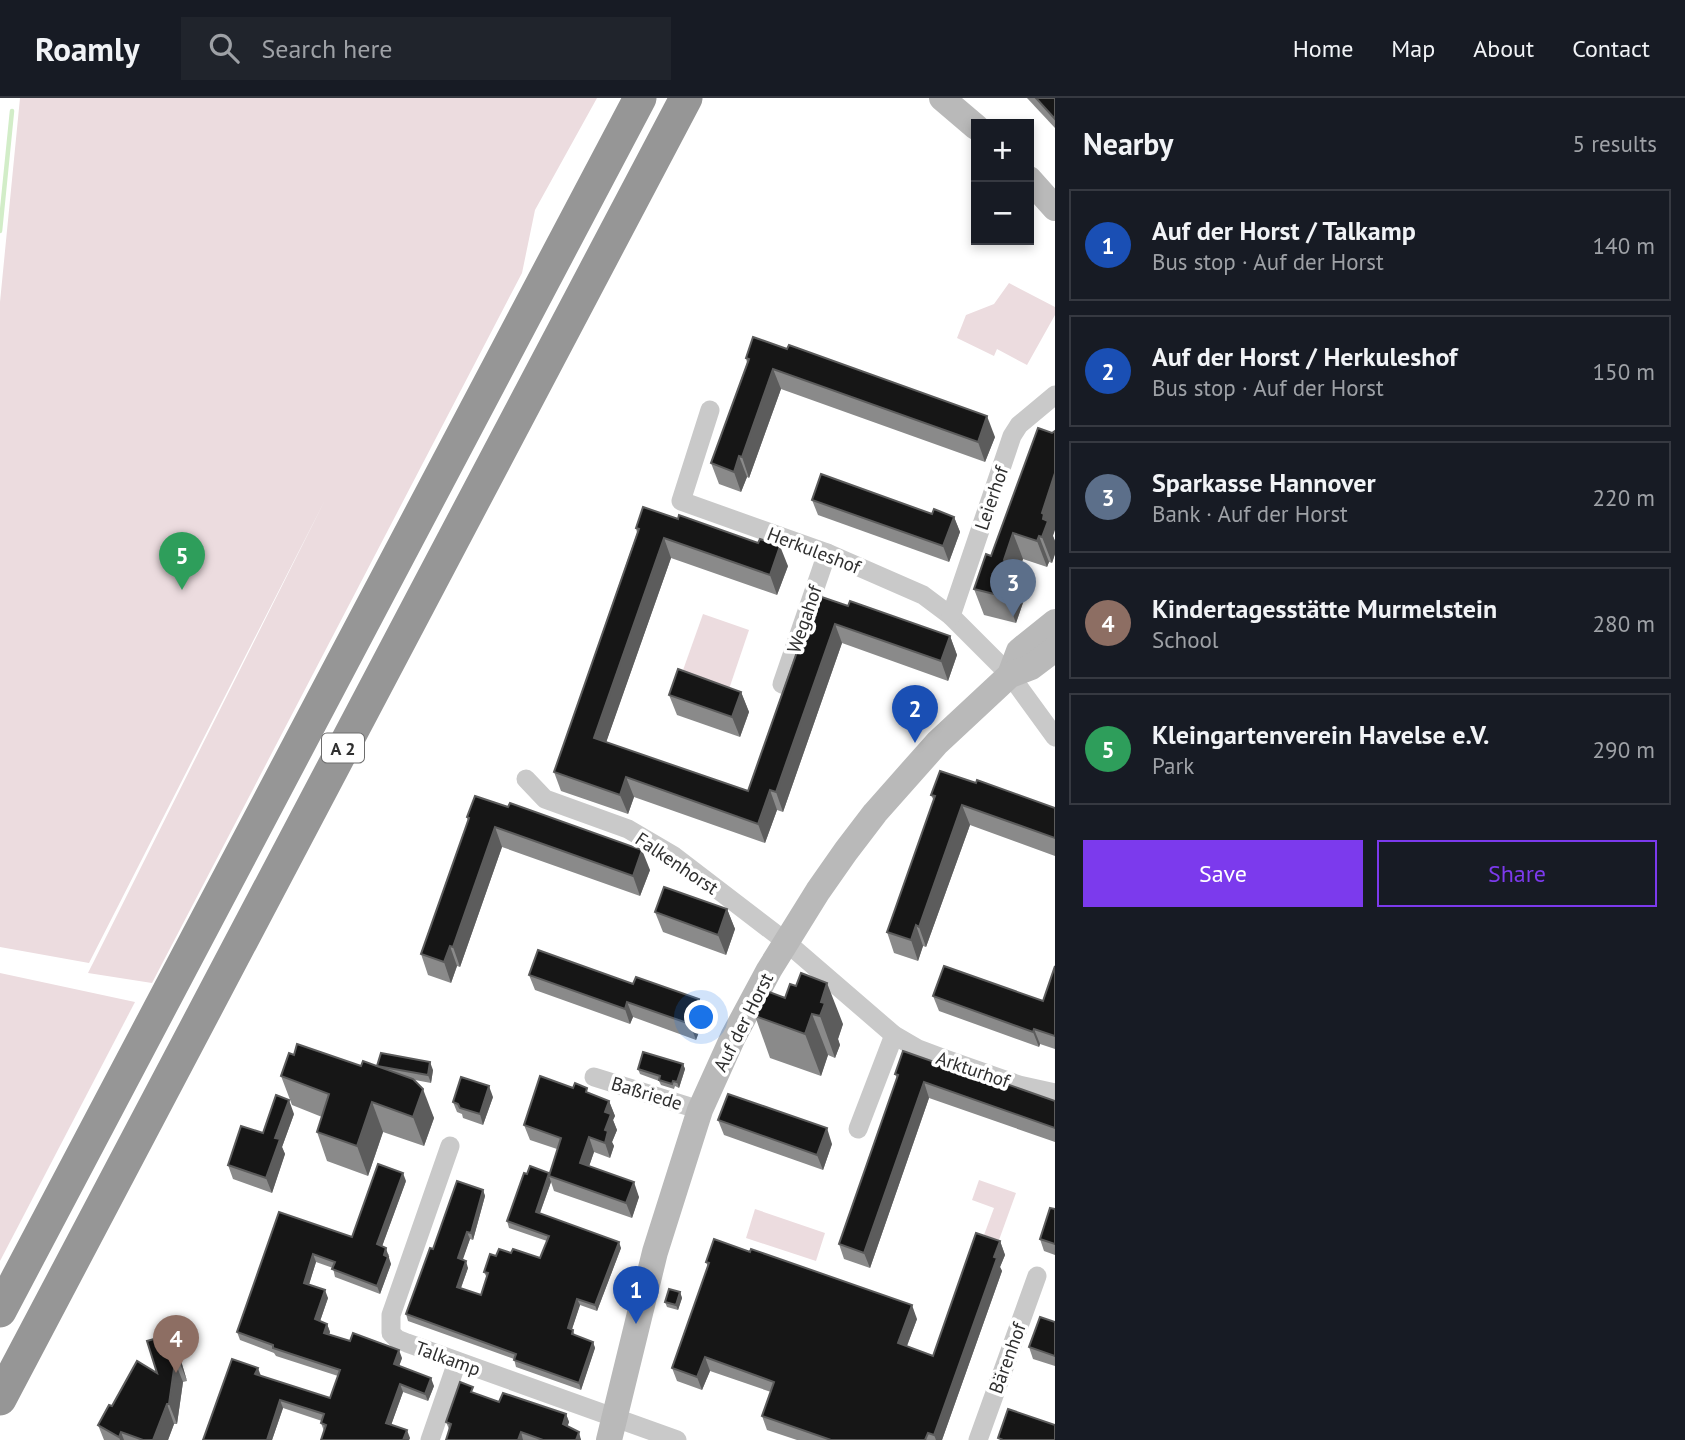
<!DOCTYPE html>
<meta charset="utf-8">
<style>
body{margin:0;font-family:"PT Sans",sans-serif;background:#20242c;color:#f1f3f6}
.controls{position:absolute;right:21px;top:21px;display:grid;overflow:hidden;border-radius:0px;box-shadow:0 4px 10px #0003}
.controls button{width:63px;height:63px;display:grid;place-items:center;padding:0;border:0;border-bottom:2px solid #363941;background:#171b24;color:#f1f3f6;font:35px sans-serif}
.you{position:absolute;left:702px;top:920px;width:24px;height:24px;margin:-18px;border:5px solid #fff;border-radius:50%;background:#1a73e8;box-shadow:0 0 0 10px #1a73e833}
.badge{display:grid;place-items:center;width:46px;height:46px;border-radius:50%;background:#7c3aed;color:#fff;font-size:23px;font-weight:700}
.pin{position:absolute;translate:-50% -58px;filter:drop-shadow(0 2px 4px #0008)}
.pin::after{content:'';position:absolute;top:37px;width:24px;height:21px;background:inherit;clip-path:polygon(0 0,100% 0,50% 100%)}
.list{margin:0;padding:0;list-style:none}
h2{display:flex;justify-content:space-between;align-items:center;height:91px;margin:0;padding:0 28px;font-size:30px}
h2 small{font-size:23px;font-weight:400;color:#9ea1a6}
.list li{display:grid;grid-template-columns:46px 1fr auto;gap:21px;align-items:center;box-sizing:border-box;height:112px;margin:0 14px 14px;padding:0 14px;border:2px solid #363941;border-radius:0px}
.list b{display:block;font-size:26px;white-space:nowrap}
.list p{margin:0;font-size:23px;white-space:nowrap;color:#9ea1a6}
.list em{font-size:23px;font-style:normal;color:#9ea1a6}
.actions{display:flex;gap:14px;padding:21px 28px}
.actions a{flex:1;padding:16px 0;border:2px solid #7c3aed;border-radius:0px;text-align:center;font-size:24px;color:#7c3aed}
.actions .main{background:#7c3aed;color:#fff}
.icon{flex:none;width:38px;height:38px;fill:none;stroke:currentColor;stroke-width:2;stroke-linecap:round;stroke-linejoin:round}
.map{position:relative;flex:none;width:1055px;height:1342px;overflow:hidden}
header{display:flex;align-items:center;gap:42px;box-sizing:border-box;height:98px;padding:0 35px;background:#171b24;border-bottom:2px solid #363941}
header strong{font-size:33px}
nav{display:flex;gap:38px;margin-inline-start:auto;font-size:24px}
.search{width:490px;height:63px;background:#20242c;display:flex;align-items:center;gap:18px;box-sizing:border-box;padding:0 24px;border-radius:0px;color:#9ea1a6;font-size:26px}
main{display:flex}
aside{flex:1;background:#171b24}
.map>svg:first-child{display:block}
.green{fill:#ecdcdf}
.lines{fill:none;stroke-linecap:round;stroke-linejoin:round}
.stream{stroke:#d2edc8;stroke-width:4.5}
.street{stroke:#c9c9c9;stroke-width:19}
.secondary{stroke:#b9b9b9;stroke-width:26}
.highway{stroke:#969696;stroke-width:33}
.wall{fill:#8a8a8a}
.shaded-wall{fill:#5c5c5c}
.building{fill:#161616;stroke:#5c5c5c;stroke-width:2}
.labels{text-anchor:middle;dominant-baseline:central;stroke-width:7;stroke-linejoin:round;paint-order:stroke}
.shield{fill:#fff;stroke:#6d6d6d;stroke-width:2}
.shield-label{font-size:18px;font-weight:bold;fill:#2f2f2f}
.street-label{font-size:19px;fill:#2f2f2f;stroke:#fff}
</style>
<header>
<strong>Roamly</strong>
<div class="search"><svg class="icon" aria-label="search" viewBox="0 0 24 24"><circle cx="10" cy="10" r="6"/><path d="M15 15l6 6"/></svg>Search here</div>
<nav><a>Home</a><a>Map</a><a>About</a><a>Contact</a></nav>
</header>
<main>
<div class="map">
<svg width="1055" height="1342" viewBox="0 0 1055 1342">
<rect width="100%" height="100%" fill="#fff"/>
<g class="green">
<path d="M20,0H597L535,112L522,175L152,885L88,875L325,402L89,865L0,849V204Z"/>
<path d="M1009,185L1055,209V217L1027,267L997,251L994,258L957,240L966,217L994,206Z"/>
<path d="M703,516L749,532L729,591L682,575Z"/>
<path d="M0,875L135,904L0,1163Z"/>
<path d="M979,1082L1016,1095L999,1142L984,1137L994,1110L972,1102Z"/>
<path d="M755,1111L825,1135L816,1163L746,1140Z"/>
</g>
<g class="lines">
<path class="stream" d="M0,133L12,13"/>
<g class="street">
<path d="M710,312L681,403L827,455L923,497L951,518L1010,577L1055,639"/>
<path d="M951,518L1012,338L1019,327L1055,297"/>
<path d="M782,586L827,455"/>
<path d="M526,681L545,701L628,731L674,758L785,843L894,937L918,951L942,960L1019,987L1055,995"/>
<path d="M594,979L700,1012"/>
<path d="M858,1031L894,937"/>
<path d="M450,1048L391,1217V1235L397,1241L407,1245L677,1342"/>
<path d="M430,1342L457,1264"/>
<path d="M978,1342L1037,1178"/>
</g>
<g class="secondary">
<path d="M942,0L976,29"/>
<path d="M1029,81L1055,110"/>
<path d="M1010,577L1019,553L1055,524"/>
<path d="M609,1342L655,1154L700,1012L733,939L769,872L818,793L846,753L875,715L937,645L1010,577L1031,569L1055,551"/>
</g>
<g class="highway">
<path d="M0,1213L640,0"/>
<path d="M0,1301L686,0"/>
</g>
</g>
<g class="wall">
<path d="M1027,0H1055V30Z"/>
<path d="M746,260L995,339L985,364L781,291L749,380L747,379L741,394L719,386L711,365L747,265Z"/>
<path d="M1052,335L1053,438L1055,443V456L1052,465L1049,464L1047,469L1023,461L1019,472L1027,493L1016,525L984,517L974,491Z"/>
<path d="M812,402L954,419L960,434L949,464L818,417Z"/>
<path d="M636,430L788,468L777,497L671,460L606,644L748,693L808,520L807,516L848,508L950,538L957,557L948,583L842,545L783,714L777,712L765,745L634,699L628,716L561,693L554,674L637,435Z"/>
<path d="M741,594L749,614L740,639L677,617L669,597Z"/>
<path d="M931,697L1055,710V758L970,727L926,849L923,848L918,863L894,855L887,834L934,703Z"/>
<path d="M467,719L650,772L640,798L502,749L460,869L457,868L451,885L428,877L421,856L468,723Z"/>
<path d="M727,811L735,831L726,857L663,834L655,814Z"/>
<path d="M1055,868V951L1040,946L1039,949L939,913L933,898L1043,903Z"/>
<path d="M529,877L633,886L699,901L705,917L696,942L633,919L630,926L535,892Z"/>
<path d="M764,892L843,926L838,941L840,947L835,960L828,957L821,978L770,960L755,918Z"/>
<path d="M294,957L361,968H377L433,972L431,985L415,982L434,1020L424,1048L383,1034L368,1078L327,1063L317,1034L322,1019L292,1007L281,978Z"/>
<path d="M937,965L1055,1003V1044L929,1000L870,1170L844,1161L839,1146L897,980L895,976Z"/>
<path d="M683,966L685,971L679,990L675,988L674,991L661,987L659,983L640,976L638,971Z"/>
<path d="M590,996L609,1003L615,1018L613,1022L617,1032L612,1044L614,1048L610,1060L594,1054L589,1068L639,1099L632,1120L554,1093L551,1084L540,1115L621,1150L597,1213L580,1207L572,1231L573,1232L575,1238L593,1244L595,1250L581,1292L516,1269L514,1261L408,1223L406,1216L433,1151L483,1092L485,1098L473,1142L470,1141L462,1162L468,1170L461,1190L481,1197L487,1180L484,1174L496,1158L511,1155L540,1160L547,1143L509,1130L507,1123L527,1076H550L557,1051L530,1042L524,1027Z"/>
<path d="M493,999L483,1027L463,1020L462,1016L457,1014L453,1004Z"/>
<path d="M294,1016L282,1049L285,1056L272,1095L233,1081L228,1067L263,1035Z"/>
<path d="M718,1022L832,1046L823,1072L724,1037Z"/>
<path d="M406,1083L382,1148L389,1157L388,1160L391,1166L380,1196L335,1179L333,1170L316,1164L309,1186L328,1200L320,1223L327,1226L330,1234L329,1236L402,1260L399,1268L434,1288L428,1303L403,1294L391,1327L410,1340L409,1342H321L324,1333L321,1325L322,1323L283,1310L272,1342H203L261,1278L330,1300L338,1278L276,1258L274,1255L240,1242L237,1234L279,1114L352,1139Z"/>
<path d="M1055,1111V1157L1044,1153L1040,1141Z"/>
<path d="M1000,1143L1005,1157L1000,1169L1002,1173L942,1342H797L767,1332L762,1318L771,1294L710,1273L702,1292L677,1283L672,1270L708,1169L706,1164L917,1221L907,1248L933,1258Z"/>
<path d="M680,1194L682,1200L678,1212L667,1209L665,1204Z"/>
<path d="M1055,1224V1268L1033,1261L1029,1249Z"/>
<path d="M179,1256L187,1283L183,1284L177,1326H174L168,1342H104L98,1327L112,1308Z"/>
<path d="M476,1296L499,1304L566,1316L569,1324L567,1328L581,1341V1342H446L449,1331L446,1324Z"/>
</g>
<g class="shaded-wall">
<path d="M773,271L781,291L749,380L742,359Z"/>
<path d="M987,318L995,339L985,364L978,344Z"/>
<path d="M739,358L747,379L741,394L734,374Z"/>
<path d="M1055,375V432L1053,438L1055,443V456L1052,465L1042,439V415Z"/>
<path d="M954,419L960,434L949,464L943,448Z"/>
<path d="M1013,435L1023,461L1019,472L1027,493L1016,525L1006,499L1004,462Z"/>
<path d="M1039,438L1049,464L1047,469L1037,443Z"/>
<path d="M664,440L671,460L601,659L594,640Z"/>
<path d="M780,448L788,468L777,497L770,477Z"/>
<path d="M835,526L842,545L783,714L776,694Z"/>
<path d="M950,538L957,557L948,583L941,563Z"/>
<path d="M741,594L749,614L740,639L732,619Z"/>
<path d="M626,679L634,699L628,716L620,697Z"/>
<path d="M770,692L777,712L765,745L758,726Z"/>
<path d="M962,707L970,727L926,849L919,829Z"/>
<path d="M495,729L502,749L460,869L453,849Z"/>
<path d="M642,752L650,772L640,798L633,778Z"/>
<path d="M727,811L735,831L726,857L718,837Z"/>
<path d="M916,827L923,848L918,863L911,842Z"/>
<path d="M450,848L457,868L451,885L444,864Z"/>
<path d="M827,885L843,926L838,941L840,947L835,960L820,918L821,904Z"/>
<path d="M699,901L705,917L696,942L690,926Z"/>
<path d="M627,904L633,919L630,926L625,911Z"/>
<path d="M812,916L828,957L821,978L805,936Z"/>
<path d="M1034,931L1040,946L1039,949L1033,934Z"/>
<path d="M430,964L433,972L431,985L428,977Z"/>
<path d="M683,966L685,971L679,990L677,984Z"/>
<path d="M924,984L929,1000L870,1170L864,1155Z"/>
<path d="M489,988L493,999L483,1027L480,1016Z"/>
<path d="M423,991L434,1020L424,1048L413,1019Z"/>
<path d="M289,1002L294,1016L282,1049L285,1056L272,1095L266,1080L275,1040Z"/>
<path d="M609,1003L615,1018L613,1022L617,1032L612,1044L614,1048L610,1060L605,1045V1014Z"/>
<path d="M372,1004L383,1034L368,1078L357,1048Z"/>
<path d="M827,1030L832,1046L823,1072L817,1057Z"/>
<path d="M589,1039L594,1054L585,1080L580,1065Z"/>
<path d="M403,1075L406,1083L380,1154L377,1146Z"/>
<path d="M549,1078L551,1084L538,1120L536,1114Z"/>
<path d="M634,1084L639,1099L632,1120L626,1105Z"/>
<path d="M483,1092L485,1098L473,1142L471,1135Z"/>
<path d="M467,1134L470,1141L461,1167L458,1160Z"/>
<path d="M1000,1143L1005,1157L1000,1169L1002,1173L942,1342H936L934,1337Z"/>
<path d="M619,1144L621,1150L597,1213L595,1207Z"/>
<path d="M386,1150L391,1166L380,1196L377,1188Z"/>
<path d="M313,1156L316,1164L307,1193L304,1185Z"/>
<path d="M466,1163L468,1170L459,1195L457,1189Z"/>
<path d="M325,1192L328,1200L318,1229L315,1221Z"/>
<path d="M680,1194L682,1200L678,1212L676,1207Z"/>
<path d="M577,1201L580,1207L570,1237L568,1230Z"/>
<path d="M912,1207L917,1221L903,1258L898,1245Z"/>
<path d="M327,1226L330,1234L327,1243L324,1235Z"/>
<path d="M172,1236L179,1256L187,1283L179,1263Z"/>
<path d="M593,1244L595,1250L581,1292L579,1285Z"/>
<path d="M399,1252L402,1260L397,1274L394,1266Z"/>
<path d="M705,1259L710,1273L702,1292L697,1279Z"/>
<path d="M175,1264L183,1284L177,1326L169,1306Z"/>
<path d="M258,1270L261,1278L255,1276Z"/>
<path d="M431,1280L434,1288L428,1303L425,1296Z"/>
<path d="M400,1286L403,1294L389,1333L386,1325Z"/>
<path d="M280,1302L283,1310L272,1342H267Z"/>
<path d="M167,1306L174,1326L168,1342H153Z"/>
<path d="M566,1316L569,1324L566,1333L563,1326Z"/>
<path d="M407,1332L410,1340L409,1342H403Z"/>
<path d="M121,1334L124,1342H120L119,1339Z"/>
<path d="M521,1334L523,1342H518Z"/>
<path d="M579,1334L581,1342H576Z"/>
</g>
<g class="building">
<path d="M1036,0H1055V21Z"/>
<path d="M753,239L787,251L789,247L987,318L978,344L773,271L742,359L739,358L734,374L711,365L749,261L746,260Z"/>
<path d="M1038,330L1052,335L1055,333V375L1042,415L1044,416L1043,421L1048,423L1042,439L1039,438L1037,443L1013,435L1004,462L1017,467L1006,499L974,491L986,456L991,458Z"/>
<path d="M821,376L932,416L934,411L954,419L943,448L812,402Z"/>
<path d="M643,409L678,421L679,417L758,445L760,441L780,448L770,477L664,440L594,640L748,693L810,517L807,516L813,496L848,508L850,503L950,538L941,563L835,526L776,694L770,692L758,726L626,679L620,697L554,674L639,431L636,430Z"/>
<path d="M678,571L741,594L732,619L669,597Z"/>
<path d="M940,673L976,685L977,682L1055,710V740L962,707L919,829L916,827L911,842L887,834L935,698L931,697Z"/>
<path d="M475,698L508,709L510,705L642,752L633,778L495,729L453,849L450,848L444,864L421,856L469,720L467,719Z"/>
<path d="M664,789L727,811L718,837L655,814Z"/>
<path d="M538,852L633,886L636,879L699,901L690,926L627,904L625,911L529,877Z"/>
<path d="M944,868L1043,903L1055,868V938L1034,931L1033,934L933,898Z"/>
<path d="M801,875L827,885L821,904L825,905L820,918L812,916L805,936L755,918L764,892L785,900L790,886L796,888Z"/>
<path d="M297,946L361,968L363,963L413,981L423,991L413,1019L372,1004L357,1048L317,1034L329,996L281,978L289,955L294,957Z"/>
<path d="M903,953L937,965L938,962L1055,1003V1030L924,984L864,1155L839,1146L898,977L895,976Z"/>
<path d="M643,954L683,966L677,984L673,983L672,986L659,982L660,978L638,971Z"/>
<path d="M381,955L430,964L428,977L377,968Z"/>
<path d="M540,978L573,990L575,985L587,990L586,994L609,1003L605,1014L611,1016L605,1032L608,1033L605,1045L589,1039L580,1065L634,1084L626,1105L549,1078L561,1040L524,1027Z"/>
<path d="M461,979L489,988L480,1016L460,1010L458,1006L453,1004Z"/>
<path d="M728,996L827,1030L817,1057L718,1022Z"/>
<path d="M276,997L289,1002L275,1040L280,1041L266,1080L228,1067L241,1028L263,1035Z"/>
<path d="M378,1066L403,1075L377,1146L386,1150L384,1157L388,1159L377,1188L332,1171L335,1164L313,1156L304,1185L325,1192L315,1221L327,1226L324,1235L350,1243L353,1235L399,1252L394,1266L431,1280L425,1296L400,1286L386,1325L407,1332L403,1342H321L326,1327L321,1325L324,1316L280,1302L267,1342H203L232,1261L258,1270L255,1276L330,1300L340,1272L273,1250V1247L237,1234L279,1114L352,1139Z"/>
<path d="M530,1068L549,1075L536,1114L619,1144L595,1207L577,1201L568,1230L573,1232L572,1236L593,1244L579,1285L514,1262L516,1256L406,1216L430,1150L433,1151L457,1083L483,1092L471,1135L467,1134L458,1160L466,1163L457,1189L481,1197L488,1175L484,1174L490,1156L496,1158L499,1151L511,1155L513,1151L540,1160L549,1138L507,1123L524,1075L527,1076Z"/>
<path d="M1050,1110L1055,1111V1146L1040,1141Z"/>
<path d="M976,1135L1000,1143L994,1159L997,1160L934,1337L928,1335L925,1342H831L762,1318L774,1284L705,1259L697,1279L672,1270L709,1165L706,1164L714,1141L750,1154L751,1151L912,1207L898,1245L933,1258Z"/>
<path d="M669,1191L680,1194L676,1207L665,1204Z"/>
<path d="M1040,1219L1055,1224V1258L1029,1249Z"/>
<path d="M172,1236L179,1263L175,1264L169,1306H167L153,1342H143L121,1334L119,1339L98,1327L109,1307L112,1308L137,1263L157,1275L147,1243Z"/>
<path d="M460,1284L473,1289L471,1294L499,1304L503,1295L566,1316L563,1326L579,1334L576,1342H543L521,1334L518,1342H446L451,1326L446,1324Z"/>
<path d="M1008,1311L1055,1327V1342H1003L998,1340Z"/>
</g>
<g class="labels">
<rect class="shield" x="322" y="635.5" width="42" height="29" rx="5"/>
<g class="shield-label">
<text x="343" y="650">A 2</text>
</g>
<g class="street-label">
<text transform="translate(991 400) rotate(-71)">Leierhof</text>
<text transform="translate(814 452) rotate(21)">Herkuleshof</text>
<text transform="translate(804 521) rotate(-71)">Wegahof</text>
<text transform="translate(677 765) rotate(34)">Falkenhorst</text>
<text transform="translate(743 924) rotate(-63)">Auf der Horst</text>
<text transform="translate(973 971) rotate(19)">Arkturhof</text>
<text transform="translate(647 995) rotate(17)">Baßriede</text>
<text transform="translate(448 1260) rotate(20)">Talkamp</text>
<text transform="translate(1007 1260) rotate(-70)">Bärenhof</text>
</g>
</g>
</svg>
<div class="controls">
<button>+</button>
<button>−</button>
</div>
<div class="you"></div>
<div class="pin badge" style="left:636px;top:1226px;background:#1a4fb4">1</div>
<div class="pin badge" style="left:915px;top:645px;background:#1a4fb4">2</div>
<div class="pin badge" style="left:1013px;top:519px;background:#5c6f8a">3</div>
<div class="pin badge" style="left:176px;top:1275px;background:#8d6e63">4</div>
<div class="pin badge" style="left:182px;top:492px;background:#2e9e5b">5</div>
</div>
<aside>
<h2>Nearby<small>5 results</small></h2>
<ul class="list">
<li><span class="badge" style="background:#1a4fb4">1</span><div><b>Auf der Horst / Talkamp</b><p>Bus stop · Auf der Horst</p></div><em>140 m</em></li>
<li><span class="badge" style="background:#1a4fb4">2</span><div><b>Auf der Horst / Herkuleshof</b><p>Bus stop · Auf der Horst</p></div><em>150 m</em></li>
<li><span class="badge" style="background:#5c6f8a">3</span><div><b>Sparkasse Hannover</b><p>Bank · Auf der Horst</p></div><em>220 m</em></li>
<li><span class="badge" style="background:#8d6e63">4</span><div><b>Kindertagesstätte Murmelstein</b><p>School</p></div><em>280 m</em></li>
<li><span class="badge" style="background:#2e9e5b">5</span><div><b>Kleingartenverein Havelse e.V.</b><p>Park</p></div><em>290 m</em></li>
</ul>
<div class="actions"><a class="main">Save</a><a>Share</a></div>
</aside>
</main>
